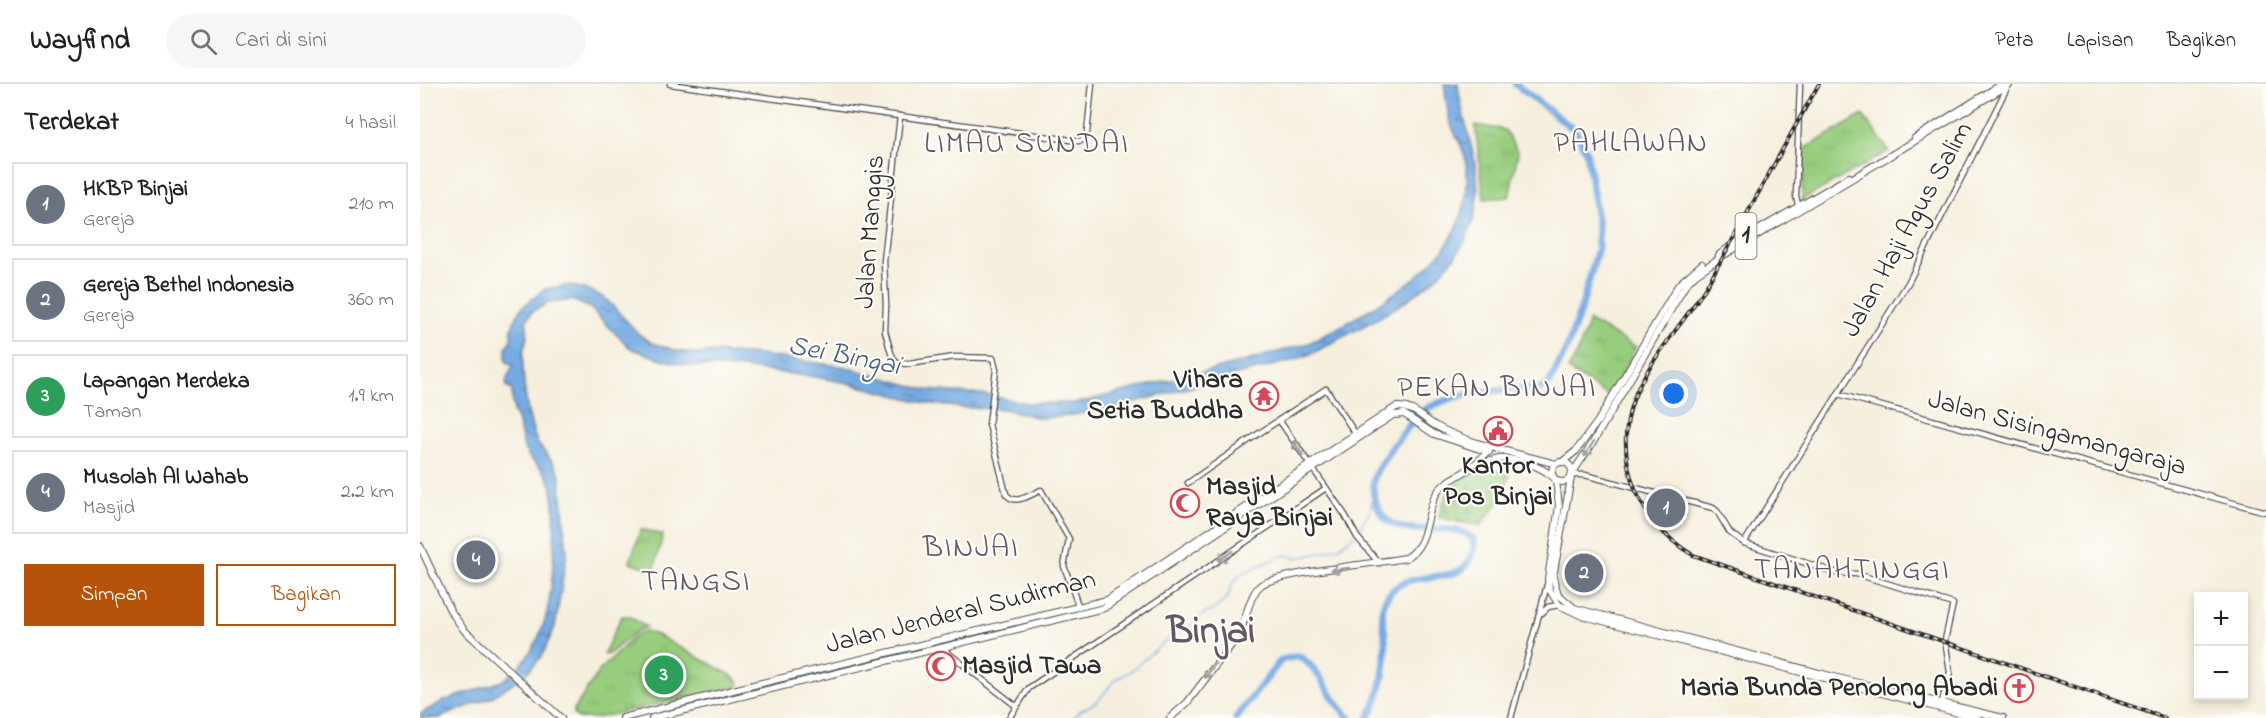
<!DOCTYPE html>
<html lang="id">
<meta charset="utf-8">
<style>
body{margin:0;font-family:"Indie Flower",sans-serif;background:#f6f6f6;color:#202124}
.controls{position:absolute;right:18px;bottom:18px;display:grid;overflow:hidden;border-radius:0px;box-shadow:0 3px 9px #0003}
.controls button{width:54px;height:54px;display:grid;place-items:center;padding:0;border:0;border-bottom:2px solid #e0e0e0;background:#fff;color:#202124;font:30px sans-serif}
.you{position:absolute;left:1254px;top:310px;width:21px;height:21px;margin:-15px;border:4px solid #fff;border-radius:50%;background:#1a73e8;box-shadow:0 0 0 9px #1a73e833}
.badge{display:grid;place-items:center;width:39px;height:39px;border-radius:50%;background:#b45309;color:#fff;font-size:20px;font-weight:700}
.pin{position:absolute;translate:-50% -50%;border:3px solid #fff;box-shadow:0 2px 6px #0006}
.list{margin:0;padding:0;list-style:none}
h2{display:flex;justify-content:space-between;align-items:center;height:78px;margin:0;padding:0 24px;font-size:26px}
h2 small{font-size:20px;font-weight:400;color:#757577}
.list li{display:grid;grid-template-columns:39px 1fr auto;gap:18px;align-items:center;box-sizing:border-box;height:84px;margin:0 12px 12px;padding:0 12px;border:2px solid #e0e0e0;border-radius:0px}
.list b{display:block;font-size:22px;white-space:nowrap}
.list p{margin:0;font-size:20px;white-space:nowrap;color:#757577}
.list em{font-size:20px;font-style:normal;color:#757577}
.actions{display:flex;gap:12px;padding:18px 24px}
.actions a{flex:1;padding:14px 0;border:2px solid #b45309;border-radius:0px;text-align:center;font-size:21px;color:#b45309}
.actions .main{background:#b45309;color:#fff}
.icon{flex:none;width:33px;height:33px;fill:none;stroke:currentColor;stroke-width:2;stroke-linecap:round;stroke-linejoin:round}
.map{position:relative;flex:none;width:1846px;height:634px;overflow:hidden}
header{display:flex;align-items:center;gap:36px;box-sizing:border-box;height:84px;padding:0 30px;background:#fff;border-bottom:2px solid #e0e0e0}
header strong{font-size:28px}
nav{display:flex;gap:33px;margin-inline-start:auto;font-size:21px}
.search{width:420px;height:54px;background:#f6f6f6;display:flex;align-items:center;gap:15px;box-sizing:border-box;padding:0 21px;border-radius:33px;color:#757577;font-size:22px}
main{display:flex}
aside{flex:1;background:#fff}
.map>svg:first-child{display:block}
.cemetery{fill:url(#cemetery-stones);stroke:#627c54;stroke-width:1.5}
.park{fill:url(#park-tufts);stroke:#627c54;stroke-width:1.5}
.water{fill:url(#water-ripples);stroke:#506a86;stroke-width:1.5}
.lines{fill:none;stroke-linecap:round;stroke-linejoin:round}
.stream{stroke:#74aae2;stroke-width:1.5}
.river{stroke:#74aae2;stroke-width:7}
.minor-casing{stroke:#494846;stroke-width:7}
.major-casing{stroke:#494846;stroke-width:8}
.minor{stroke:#fff;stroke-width:4.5}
.major{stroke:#fff;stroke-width:6}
.rail-casing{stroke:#2b2b2b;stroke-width:4}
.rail{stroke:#fdfcf7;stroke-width:1.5;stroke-dasharray:4.5;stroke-linecap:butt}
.oneway{stroke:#a0a0a0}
.labels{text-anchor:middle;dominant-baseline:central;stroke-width:4.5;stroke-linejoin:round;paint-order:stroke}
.shield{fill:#fdfcf7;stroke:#6a6a68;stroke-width:1.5}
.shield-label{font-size:26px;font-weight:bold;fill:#2b2b2b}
.street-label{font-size:27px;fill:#2b2b2b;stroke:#fdfcf7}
.poi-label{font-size:27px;font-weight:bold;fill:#2b2b2b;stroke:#fdfcf7;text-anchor:end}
.water-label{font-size:28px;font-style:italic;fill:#485e74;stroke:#fdfcf7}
.quarter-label{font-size:30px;letter-spacing:1.5px;fill:#645665;stroke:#fdfcf7}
.town-label{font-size:39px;font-weight:bold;fill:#645665;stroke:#fdfcf7}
</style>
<header>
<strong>Wayfind</strong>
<div class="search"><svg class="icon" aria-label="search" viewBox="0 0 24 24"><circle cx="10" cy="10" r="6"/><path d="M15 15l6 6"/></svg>Cari di sini</div>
<nav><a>Peta</a><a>Lapisan</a><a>Bagikan</a></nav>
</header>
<main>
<aside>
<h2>Terdekat<small>4 hasil</small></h2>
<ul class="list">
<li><span class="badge" style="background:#6b7280">1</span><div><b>HKBP Binjai</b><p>Gereja</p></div><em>210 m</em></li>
<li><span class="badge" style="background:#6b7280">2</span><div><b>Gereja Bethel Indonesia</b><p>Gereja</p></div><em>360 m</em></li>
<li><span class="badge" style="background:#2e9e5b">3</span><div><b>Lapangan Merdeka</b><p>Taman</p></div><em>1.9 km</em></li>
<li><span class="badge" style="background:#6b7280">4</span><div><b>Musolah Al Wahab</b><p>Masjid</p></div><em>2.2 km</em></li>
</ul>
<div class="actions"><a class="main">Simpan</a><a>Bagikan</a></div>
</aside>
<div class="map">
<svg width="1846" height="634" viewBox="0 0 1846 634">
<defs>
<pattern id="cemetery-stones" width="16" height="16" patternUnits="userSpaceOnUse" patternTransform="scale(1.5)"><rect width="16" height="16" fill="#98cd7e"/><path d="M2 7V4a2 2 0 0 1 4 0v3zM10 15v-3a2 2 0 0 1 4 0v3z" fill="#83b06d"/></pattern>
<pattern id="park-tufts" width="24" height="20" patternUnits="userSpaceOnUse" patternTransform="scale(1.5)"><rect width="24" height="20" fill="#98cd7e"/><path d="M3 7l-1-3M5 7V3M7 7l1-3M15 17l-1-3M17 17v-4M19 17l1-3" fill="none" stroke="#83b06d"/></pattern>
<pattern id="water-ripples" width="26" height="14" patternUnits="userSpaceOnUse" patternTransform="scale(1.5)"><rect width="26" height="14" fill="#74aae2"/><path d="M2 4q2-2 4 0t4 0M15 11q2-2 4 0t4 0" fill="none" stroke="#5f8bb7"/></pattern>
</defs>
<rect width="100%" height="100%" fill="#fdfcf7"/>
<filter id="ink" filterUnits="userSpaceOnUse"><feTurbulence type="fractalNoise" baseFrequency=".0167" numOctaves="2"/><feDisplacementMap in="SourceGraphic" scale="12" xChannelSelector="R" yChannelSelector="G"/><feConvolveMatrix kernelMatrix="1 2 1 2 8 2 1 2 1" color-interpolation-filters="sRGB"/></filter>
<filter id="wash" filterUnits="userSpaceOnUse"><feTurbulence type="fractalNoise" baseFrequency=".008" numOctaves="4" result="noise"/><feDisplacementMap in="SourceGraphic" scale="24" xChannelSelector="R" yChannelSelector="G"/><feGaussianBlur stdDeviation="1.35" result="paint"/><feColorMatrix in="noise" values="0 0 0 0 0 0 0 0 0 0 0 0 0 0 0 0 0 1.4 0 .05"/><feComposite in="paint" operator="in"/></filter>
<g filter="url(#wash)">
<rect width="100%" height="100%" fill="#f6efde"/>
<path class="cemetery" d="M1070,383L1090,391L1079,418L1060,442L1019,434C1026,399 1039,394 1070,383Z"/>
<g class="park">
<path d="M1443,31L1469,67L1382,116L1384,65Z"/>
<path d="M1055,41L1085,46L1098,69L1089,113L1064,115Z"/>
<path d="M1169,237L1216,263L1190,313L1148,286L1157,270Z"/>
<path d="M221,445L243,451L234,486L210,478Z"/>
<path d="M202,532H209L226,543L218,546L190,569L185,571L184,569Z"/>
<path d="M225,547L237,551L309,590L316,595L320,600L317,603L176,634H158L154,631V625L180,586L216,551Z"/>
</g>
<path class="water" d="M1024,0H1038C1041,32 1054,62 1057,94C1067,190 962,231 893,269L875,276L692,324L648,332L619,334L584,325L544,324L506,319L423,298L395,293L321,284L271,282L243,276L210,264L170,224L152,216L129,219L113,227L106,237C111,252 103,259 103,274C103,301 107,332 117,358C124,370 136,377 140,391L147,469L135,543L122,572L106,590L72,613L19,634H0V630L23,617L82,597C102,584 117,561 124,539C133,512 139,424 130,398C124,382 110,379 105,366C100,354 101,338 93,328L94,323L92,321V306L86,303L87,294L93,282L86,277V264L91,255L92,243L101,224L125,205L149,201L171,207L185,214L219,250L232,259L255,266L278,270L294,268L340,271L426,283L507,306L562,310L608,319H657L819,279L889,259C912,248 932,236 953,223C1008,189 1055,150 1046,79C1045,65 1036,53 1031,41C1027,28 1026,13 1024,0Z"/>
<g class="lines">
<g class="stream">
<path d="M937,448L949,429L953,412"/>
<path d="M654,634L658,628L678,617L694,597L712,586L757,547L767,545L783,530L793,526L807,515L813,498L821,490L859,473L866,471L875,474L888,472L910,466L921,462L934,451"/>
</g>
<g class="river">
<path d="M816,634L861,576L879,572C903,587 909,616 930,634"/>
<path d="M948,634C962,612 967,579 965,553C964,535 957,526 970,509C993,479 1055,511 1054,456C1030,433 986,458 964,433C955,422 951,407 954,394C957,381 994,333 1006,325C1012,322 1020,318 1027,316C1057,305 1090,306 1122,304L1129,300L1147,264L1161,225L1178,164V141L1167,70L1156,47L1095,0"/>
</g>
</g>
</g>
<g filter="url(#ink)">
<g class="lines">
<g class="minor-casing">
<g id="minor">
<path d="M250,0L658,57L664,56L667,49L672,0"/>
<path d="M480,32L464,177L466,221L465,247L471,269L476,279L489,280L534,273L573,274L576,286L569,340L586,410C595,422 610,411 621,406L649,455L644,482L659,524"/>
<path d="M1379,125L1376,112L1380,0"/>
<path d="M1418,310L1846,428"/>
<path d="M859,336L925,431L937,453L959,479"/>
<path d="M1152,391H1165L1293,424L1297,427L1310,449L1324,459L1417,489L1437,490L1533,520L1525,556L1530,588L1521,621"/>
<path d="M768,399L835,352L906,305L935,349"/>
<path d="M1324,459L1488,199L1588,2"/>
<path d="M1122,529L1128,523L1139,521"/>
<path d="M527,562L525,564L527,568L596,622"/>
<path d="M589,634L609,604L906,404"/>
<path d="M1091,634L1127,501"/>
</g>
</g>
<g class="major-casing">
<g id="major">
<path d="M1495,54L1582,0"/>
<path d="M1299,171L1309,163L1429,93"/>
<circle cx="1142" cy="388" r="10"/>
<path d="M1142,378L1156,367L1178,337L1259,200L1282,180"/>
<path d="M1052,384C1061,381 1070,376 1079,375C1095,373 1121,382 1133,393"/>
<path d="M1153,388L1172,360L1266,200L1276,190L1304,171L1590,0"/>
<path d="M1151,394L1133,493L1138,510L1154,524L1418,594L1583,634"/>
<path d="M1136,397L1139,422L1128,495L1129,505L1139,521L1160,531L1558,634"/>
<path d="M0,462L30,526L44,546L141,634"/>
<path d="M203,634L325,603L687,516L976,323C994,322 1002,334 1016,342C1053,362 1097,369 1136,380"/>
<path d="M232,634L684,524L973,331L984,330L1014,350L1069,368"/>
<path d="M750,634L767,619L818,552C826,538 829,510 841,501C857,489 959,479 986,474C1008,462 1005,434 1015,412C1022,398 1036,394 1047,386C1055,380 1062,374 1069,367"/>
</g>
</g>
<use href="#minor" class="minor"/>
<use href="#major" class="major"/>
<g class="rail-casing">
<path id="rail" d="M1399,0C1362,65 1327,131 1290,196C1269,233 1238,264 1219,302C1188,365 1214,437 1273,471L1745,634"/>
</g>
<use href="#rail" class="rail"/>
</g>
<defs><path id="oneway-shaft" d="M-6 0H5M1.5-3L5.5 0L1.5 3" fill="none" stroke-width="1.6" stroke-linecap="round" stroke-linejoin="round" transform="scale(1.5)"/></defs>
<g class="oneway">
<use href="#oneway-shaft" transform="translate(878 364) rotate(-124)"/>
<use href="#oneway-shaft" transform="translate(1169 365) rotate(122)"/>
<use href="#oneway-shaft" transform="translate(805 472) rotate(146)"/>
<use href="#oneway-shaft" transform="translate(920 485) rotate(172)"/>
<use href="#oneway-shaft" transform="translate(790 587) rotate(127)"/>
</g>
</g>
<defs>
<g id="temple-ring" transform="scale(1.5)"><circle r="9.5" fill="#fdfcf7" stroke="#d1495b" stroke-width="1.5"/><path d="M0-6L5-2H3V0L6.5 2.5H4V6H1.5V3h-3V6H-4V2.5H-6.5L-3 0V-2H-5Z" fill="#d1495b"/></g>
<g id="civic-ring" transform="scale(1.5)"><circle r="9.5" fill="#fdfcf7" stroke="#d1495b" stroke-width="1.5"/><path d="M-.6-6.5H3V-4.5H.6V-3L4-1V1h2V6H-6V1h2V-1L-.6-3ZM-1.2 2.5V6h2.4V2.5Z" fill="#d1495b"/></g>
<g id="mosque-ring" transform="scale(1.5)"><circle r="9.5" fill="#fdfcf7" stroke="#d1495b" stroke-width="1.5"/><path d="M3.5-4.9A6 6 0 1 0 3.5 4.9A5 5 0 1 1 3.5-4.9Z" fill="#d1495b"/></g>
<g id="church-ring" transform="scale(1.5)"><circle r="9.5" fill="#fdfcf7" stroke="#d1495b" stroke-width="1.5"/><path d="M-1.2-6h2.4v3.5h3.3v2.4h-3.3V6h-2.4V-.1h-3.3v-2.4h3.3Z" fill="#d1495b"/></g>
</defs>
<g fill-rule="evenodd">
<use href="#temple-ring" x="844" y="312"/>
<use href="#civic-ring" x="1078" y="347"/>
<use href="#mosque-ring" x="765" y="419"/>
<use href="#mosque-ring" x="521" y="582"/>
<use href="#church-ring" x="1599" y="604"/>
</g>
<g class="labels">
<rect class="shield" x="1315.5" y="129" width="21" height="46" rx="4.5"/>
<g class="shield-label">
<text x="1326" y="152">1</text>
</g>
<g class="street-label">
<text transform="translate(1488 146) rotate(-61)">Jalan Haji Agus Salim</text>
<text transform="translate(451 148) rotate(-86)">Jalan Manggis</text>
<text transform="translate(1637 350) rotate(15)">Jalan Sisingamangaraja</text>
<text transform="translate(541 529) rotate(-14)">Jalan Jenderal Sudirman</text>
</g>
<g class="poi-label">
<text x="823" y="296">Vihara<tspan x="823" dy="31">Setia Buddha</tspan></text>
<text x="1078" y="382" text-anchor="middle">Kantor<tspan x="1078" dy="31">Pos Binjai</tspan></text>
<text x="786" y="403" text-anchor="start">Masjid<tspan x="786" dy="31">Raya Binjai</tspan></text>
<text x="542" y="582" text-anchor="start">Masjid Tawa</text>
<text x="1578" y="604">Maria Bunda Penolong Abadi</text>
</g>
<g class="water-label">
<text transform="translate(424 273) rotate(11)">Sei Bingai</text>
</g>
<g class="quarter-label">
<text x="1211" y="60">PAHLAWAN</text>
<text x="607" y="61">LIMAU SUNDAI</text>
<text x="1077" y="305">PEKAN BINJAI</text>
<text x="551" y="465">BINJAI</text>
<text x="1432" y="487">TANAHTINGGI</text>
<text x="276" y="499">TANGSI</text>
</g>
<g class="town-label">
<text x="791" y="548">Binjai</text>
</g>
</g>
</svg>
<div class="controls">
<button>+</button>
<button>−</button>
</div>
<div class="you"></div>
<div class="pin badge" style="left:1246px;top:424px;background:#6b7280">1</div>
<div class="pin badge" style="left:1164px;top:489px;background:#6b7280">2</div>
<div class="pin badge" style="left:244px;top:591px;background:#2e9e5b">3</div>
<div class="pin badge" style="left:56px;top:476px;background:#6b7280">4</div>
</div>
</main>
